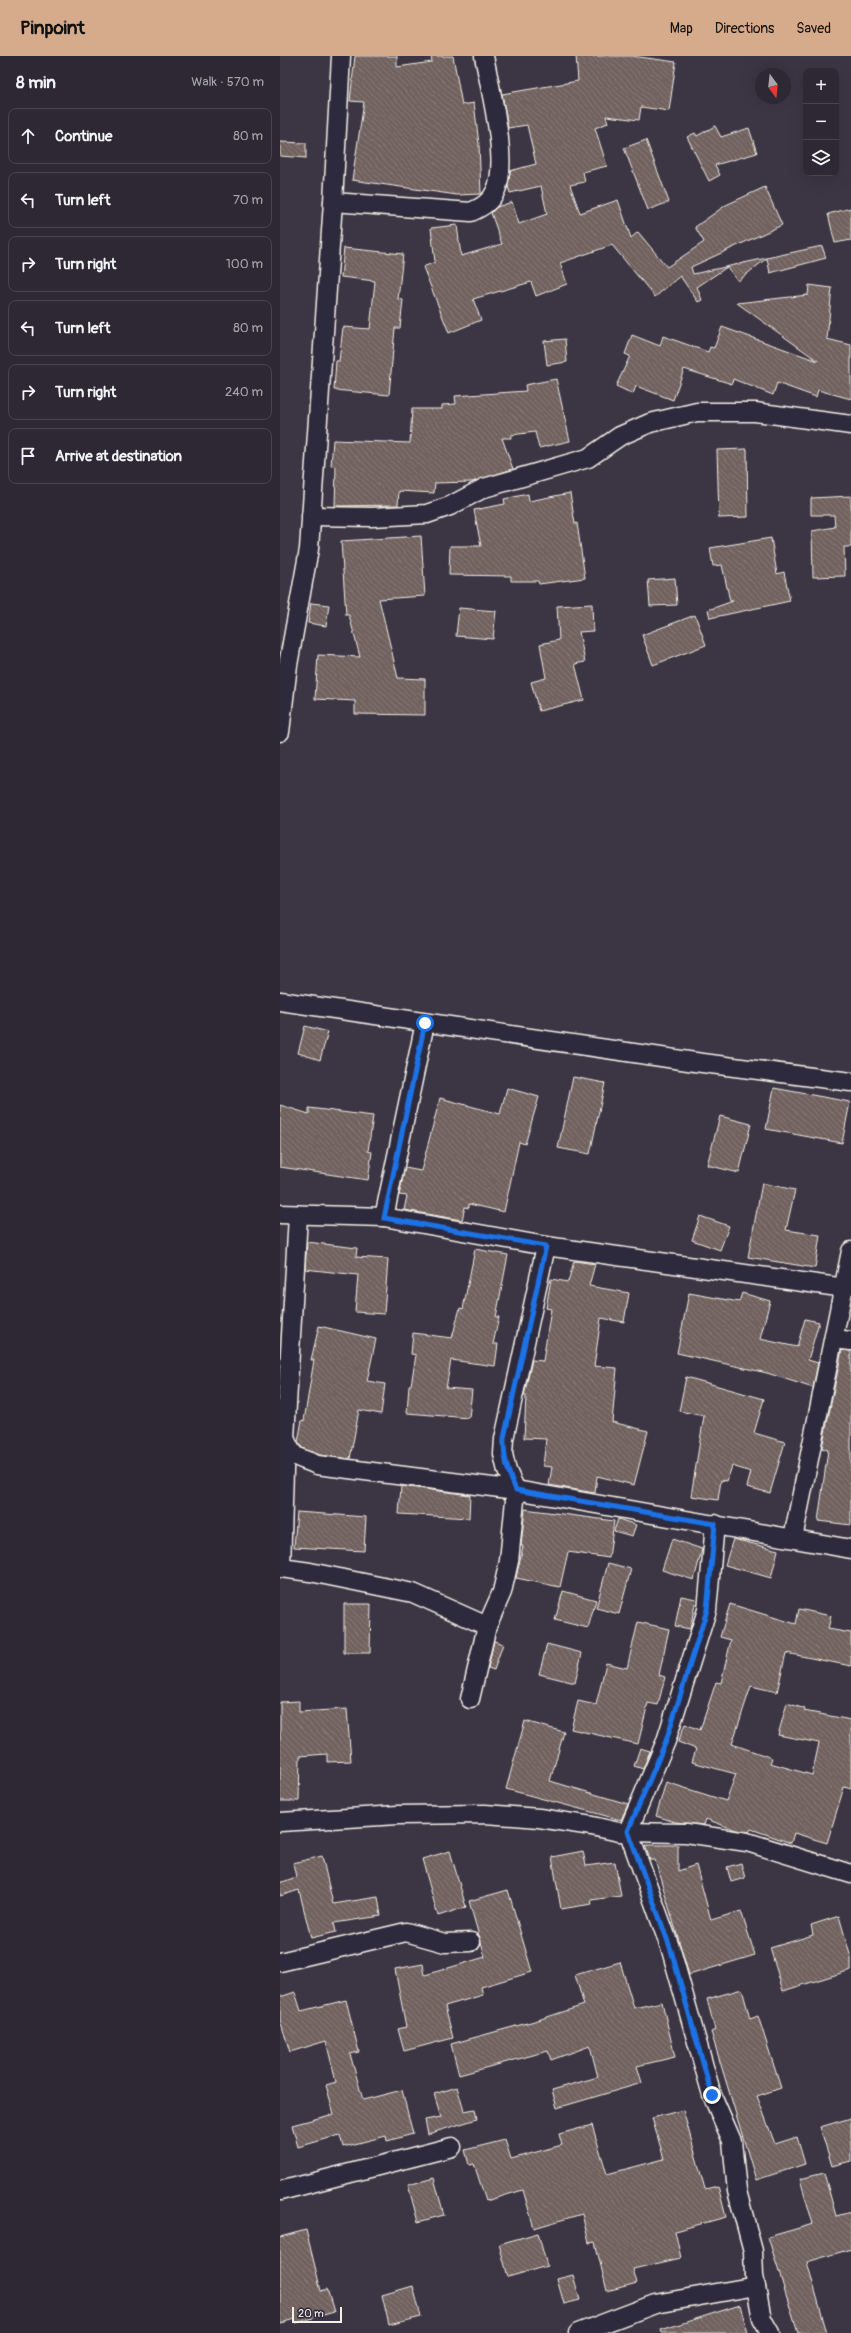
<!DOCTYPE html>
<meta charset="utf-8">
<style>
body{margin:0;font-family:Pangolin,sans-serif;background:#35303b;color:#f1f3f6}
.controls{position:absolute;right:12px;top:12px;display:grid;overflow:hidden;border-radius:8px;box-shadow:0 4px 16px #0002}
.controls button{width:36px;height:36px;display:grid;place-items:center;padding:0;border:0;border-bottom:1px solid #48444e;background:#2d2833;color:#f1f3f6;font:20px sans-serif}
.compass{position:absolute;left:475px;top:12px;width:36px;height:36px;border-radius:50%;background:#2d2833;box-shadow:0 4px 16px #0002;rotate:165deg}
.scale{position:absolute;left:12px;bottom:10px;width:50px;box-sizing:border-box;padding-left:4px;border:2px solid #f4f1e8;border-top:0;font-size:11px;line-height:14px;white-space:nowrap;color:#f4f1e8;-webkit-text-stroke:3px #2f2a3d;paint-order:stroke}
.stop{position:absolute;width:12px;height:12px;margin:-9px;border:3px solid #1a73e8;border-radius:50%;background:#fff}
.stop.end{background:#1a73e8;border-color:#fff;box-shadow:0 1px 4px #0008}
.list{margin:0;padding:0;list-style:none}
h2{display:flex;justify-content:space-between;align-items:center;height:52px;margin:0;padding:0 16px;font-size:17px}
h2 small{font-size:13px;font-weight:400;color:#a7a6ac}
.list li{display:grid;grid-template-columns:26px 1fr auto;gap:12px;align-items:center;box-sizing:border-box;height:56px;margin:0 8px 8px;padding:0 8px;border:1px solid #48444e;border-radius:8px}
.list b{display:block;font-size:15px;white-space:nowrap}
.list em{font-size:13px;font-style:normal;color:#a7a6ac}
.icon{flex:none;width:22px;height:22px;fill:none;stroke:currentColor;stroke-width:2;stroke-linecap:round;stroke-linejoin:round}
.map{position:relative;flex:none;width:571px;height:2277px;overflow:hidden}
header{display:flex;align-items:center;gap:24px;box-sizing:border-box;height:56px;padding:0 20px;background:#d6ab8b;color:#111}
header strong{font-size:19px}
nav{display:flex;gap:22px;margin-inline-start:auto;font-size:14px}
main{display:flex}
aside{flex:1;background:#2d2833}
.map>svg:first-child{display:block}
.building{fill:url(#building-back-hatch);stroke:#f4f1e8}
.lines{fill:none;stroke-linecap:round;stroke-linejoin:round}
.minor-casing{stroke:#f4f1e8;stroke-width:21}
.minor{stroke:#2f2a3d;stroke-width:18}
.route{stroke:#1a73e8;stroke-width:5}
</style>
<header>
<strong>Pinpoint</strong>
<nav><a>Map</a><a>Directions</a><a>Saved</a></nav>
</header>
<main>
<aside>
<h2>8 min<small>Walk · 570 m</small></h2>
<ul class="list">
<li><svg class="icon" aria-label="ahead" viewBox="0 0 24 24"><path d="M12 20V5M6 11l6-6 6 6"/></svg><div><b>Continue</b></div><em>80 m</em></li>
<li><svg class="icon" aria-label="left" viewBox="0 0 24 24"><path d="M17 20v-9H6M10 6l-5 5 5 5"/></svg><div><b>Turn left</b></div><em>70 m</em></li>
<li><svg class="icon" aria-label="right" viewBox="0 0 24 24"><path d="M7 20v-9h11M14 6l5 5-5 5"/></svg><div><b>Turn right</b></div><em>100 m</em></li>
<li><svg class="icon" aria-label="left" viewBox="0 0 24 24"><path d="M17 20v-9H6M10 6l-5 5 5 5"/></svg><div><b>Turn left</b></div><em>80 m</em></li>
<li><svg class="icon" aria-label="right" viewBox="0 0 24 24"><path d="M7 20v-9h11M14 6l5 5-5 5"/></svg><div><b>Turn right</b></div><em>240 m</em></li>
<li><svg class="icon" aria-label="arrive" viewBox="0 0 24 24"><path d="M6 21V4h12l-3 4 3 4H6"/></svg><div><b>Arrive at destination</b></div></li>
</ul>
</aside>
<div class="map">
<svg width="571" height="2277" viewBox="0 0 571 2277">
<defs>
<pattern id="building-back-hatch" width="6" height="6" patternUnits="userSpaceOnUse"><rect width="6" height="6" fill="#71625f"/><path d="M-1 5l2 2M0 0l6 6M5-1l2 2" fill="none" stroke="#867976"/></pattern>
</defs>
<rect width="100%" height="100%" fill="#3c3544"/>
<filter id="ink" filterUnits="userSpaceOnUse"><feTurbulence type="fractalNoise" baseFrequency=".025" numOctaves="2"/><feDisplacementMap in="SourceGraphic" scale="8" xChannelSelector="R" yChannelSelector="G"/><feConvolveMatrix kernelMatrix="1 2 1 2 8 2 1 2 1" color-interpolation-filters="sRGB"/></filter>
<g filter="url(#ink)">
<g class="building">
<path d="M75,0H117V11L152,6L151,0H173L182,49L194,47L199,88L201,138L177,139L72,124L84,46L70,45Z"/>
<path d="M296,0H352L396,6L389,55L361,51L359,64L326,60L328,67L315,72L327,110L303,116L305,126L290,129L300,157L338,144L351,182L358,176L387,211L424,186L415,171L446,149L485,131L502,169L411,211L413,218L542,190L546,202L490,217L487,202L458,225L447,211L417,231L422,244L418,246L400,220L375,241L332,189L280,207L287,228L256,240L251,226L193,243L201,264L169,277L143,211L155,206L151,172L177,169L181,200L222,188L211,157L217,151L232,146L239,168L267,158L261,130L230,137L228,130L230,115L256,108L247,69L228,72L222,38L298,25Z"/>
<path d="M435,70L441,81L469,72L477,97L435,109L440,119L429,125L407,81L415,77L417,80Z"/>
<path d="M366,84L389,146L368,154L344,92Z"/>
<path d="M0,86L26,87V102L0,100Z"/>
<path d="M571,152V184L555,187L548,158Z"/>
<path d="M64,192L123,198L118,243L123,244L120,272H115L109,339L54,334L56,305H59L63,271L90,273L95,225L61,221Z"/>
<path d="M529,229L552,232L547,283L571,289V343L538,334L536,341L497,327L493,339L453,323L452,328L404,313L393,344L356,330L353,338L336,330L350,300L345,298L352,279L380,290L383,280L428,296L430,291L434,292L442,271L538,305L457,247L528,239Z"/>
<path d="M285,283L287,306L267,309L264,285Z"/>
<path d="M276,323L290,385L259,392L255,376L231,379V382H222L233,413L192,426L155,427L154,437L119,435L118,449L55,450L56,411L51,410L53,384L130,387L132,353H162V349L176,348L175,340L246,335L245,329Z"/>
<path d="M467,393L468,461L439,462L437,394Z"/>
<path d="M290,437L295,468L297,467L305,522L259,528L258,525H231V520L169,519L170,490H201L194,454L225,448L224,443L248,438L249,445Z"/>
<path d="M571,440V491H564L565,520L533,521L532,475L555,471L554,459H531V442Z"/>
<path d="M141,480L145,540L99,543L118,622L145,623V659L75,658V645L35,643L38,599L80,601L69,559H66L61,485Z"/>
<path d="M491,482L497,518L504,516L510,545L430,562L428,554L453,545H450L442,509L433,510L430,492Z"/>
<path d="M395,522L397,549L370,550L368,524Z"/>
<path d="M31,547L49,549L46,570L28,567Z"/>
<path d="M312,548L313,575L299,576L305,606L295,608L304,644L259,655L251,626L266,622L260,588L279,584L277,550Z"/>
<path d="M179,552L216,555L213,583L176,580Z"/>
<path d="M415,559L426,589L373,609L362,579Z"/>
<path d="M25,970L48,976L40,1004L18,997Z"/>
<path d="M293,1021L325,1027L310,1098L278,1092Z"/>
<path d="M227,1032L259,1041L245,1088L239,1086L224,1156L189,1148V1152L185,1151L182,1164L124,1154L127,1140L119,1139L125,1112L141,1115L160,1042L220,1058Z"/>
<path d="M494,1032L570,1046L562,1087L486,1073Z"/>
<path d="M0,1049L29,1058V1052L93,1060L88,1095L92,1096L88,1124L0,1111Z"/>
<path d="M440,1060L471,1068L459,1117L427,1109Z"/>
<path d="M482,1127L515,1134L506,1174L540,1179L535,1212L468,1201Z"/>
<path d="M420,1160L449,1170L440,1194L412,1184Z"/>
<path d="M27,1186L77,1192L76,1201L108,1203L104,1258L75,1256L78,1219L25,1213Z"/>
<path d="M195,1193L228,1199L216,1261H219L213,1288H218L215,1310L171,1304L166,1332L192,1334L189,1362L127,1357L129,1329H131L136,1299L131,1298L133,1277L172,1282L180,1252L183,1253Z"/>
<path d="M294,1205L315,1208L309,1230L349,1237L344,1266L321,1262L314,1310L337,1312L332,1366L368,1375L354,1429L317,1420L315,1437L269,1429L272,1411L263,1410L266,1383L244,1382L246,1340H244L252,1304L263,1305L271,1253L266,1252L271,1223L288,1226Z"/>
<path d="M409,1237L459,1246L462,1237L490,1245L480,1283L517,1291L525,1263L539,1266L528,1304L538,1307L533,1332L487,1317L397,1297Z"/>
<path d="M39,1270L96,1283L87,1325L105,1328L101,1358L79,1354L70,1403L40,1399L22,1392L18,1386L22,1364L24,1365L34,1304H31Z"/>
<path d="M562,1294L571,1295V1469L538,1465L548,1394L542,1392Z"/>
<path d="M406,1321L484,1343L474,1377L505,1386L490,1437L467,1431L471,1416L452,1410L447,1425L441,1424L438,1444L411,1440L424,1360L399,1355Z"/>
<path d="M121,1430L190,1439L189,1462L119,1458Z"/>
<path d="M245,1453L334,1465L329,1502L288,1496L280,1531L236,1522L243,1490H241Z"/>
<path d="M17,1456L86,1461L84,1495L14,1491Z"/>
<path d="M338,1463L356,1469L352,1480L334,1475Z"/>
<path d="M392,1483L422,1493L414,1524L382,1514Z"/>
<path d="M453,1483L498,1494L491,1522L445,1509Z"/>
<path d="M328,1507L351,1513L339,1558L316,1552Z"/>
<path d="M283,1535L316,1544L308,1572L275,1564Z"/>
<path d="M401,1540L416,1543L410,1573L395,1570Z"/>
<path d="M64,1548H91L90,1597H64Z"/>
<path d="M450,1548L516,1568L519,1553L551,1560L548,1573L571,1577V1610L506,1597L497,1636L471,1630L452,1688L492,1702L490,1707L532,1719L539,1687L498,1679L507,1647L525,1653L524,1655L571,1664V1733L564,1731L547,1787L514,1777L511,1787L471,1773L469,1776L456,1774L426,1763L424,1769L395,1766L376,1760L386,1726L446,1745L456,1718L412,1706L416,1693L398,1686L405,1668L420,1674L436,1626L441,1627L451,1584L440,1581Z"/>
<path d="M358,1566L389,1573L379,1619L385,1621L378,1649L368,1647L358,1688L291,1673L298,1645L316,1649L326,1607L347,1612Z"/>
<path d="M214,1585L223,1588L214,1614L208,1612Z"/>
<path d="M267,1588L302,1597L295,1627L259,1618Z"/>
<path d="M19,1645V1656L67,1653L71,1705L47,1706V1698L20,1700L19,1745H0V1646Z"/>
<path d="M245,1665L284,1676L270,1725L348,1748L341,1764L226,1733Z"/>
<path d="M360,1692L370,1695L363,1713L354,1710Z"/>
<path d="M365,1789H398V1815L416,1809L431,1864L461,1855L475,1899L409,1919L375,1804H370Z"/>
<path d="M170,1795L186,1851L158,1860L142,1803Z"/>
<path d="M303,1795L306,1810L335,1806L341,1840L311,1844L312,1848L281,1853L272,1801Z"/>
<path d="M42,1800L53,1848L98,1841L101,1860L54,1867L56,1876L31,1882L19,1834L0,1840V1827L16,1821L13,1807Z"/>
<path d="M461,1807L465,1822L451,1826L447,1811Z"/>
<path d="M228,1834L252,1916L201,1931L203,1939L165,1950L173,1982L124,1995L118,1973L126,1971L115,1913L143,1908L145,1919L205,1901L189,1845Z"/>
<path d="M559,1860L571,1902V1914L503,1935L490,1892L533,1879L531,1869Z"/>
<path d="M340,1906L354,1952L382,1946L395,2001L357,2010L362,2027L277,2052L272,2034L318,2021L310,1990L271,2004L268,1995L179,2019L171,1988L258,1964L304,1949L295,1919Z"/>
<path d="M462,1933L470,1963L478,1960L501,2032L477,2040L495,2088L517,2081L525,2108L476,2124L431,1976L435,1974L427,1943Z"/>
<path d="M15,1936L21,1955L66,1944L79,1996L70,1998L83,2044L122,2034L133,2078L107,2085L106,2080L63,2091L60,2079L18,2091L12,2069L54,2058L46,2029L56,2026L46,1985L10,1996L0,1964V1941Z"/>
<path d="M177,2031L184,2055L195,2053L197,2063L148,2078L145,2064L161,2061L154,2038Z"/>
<path d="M403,2054L425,2133L438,2130L446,2161L395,2175L401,2202L353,2213L357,2227L327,2235L315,2186L309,2187L302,2158L254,2172L243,2134L206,2145L194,2108L189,2109L185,2094L225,2084L231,2103L282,2089L279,2078L312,2069L327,2118L384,2103L372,2062Z"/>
<path d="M571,2062V2105L552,2110L540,2071Z"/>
<path d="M544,2117L556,2160L571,2156V2193L527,2206L547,2277H518L488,2181L533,2168L520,2123Z"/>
<path d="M154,2122L164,2159L138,2166L128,2129Z"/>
<path d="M26,2174L41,2235L47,2233L54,2256L16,2267L15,2263L0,2267V2181Z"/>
<path d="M258,2177L267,2210L228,2221L219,2188Z"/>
<path d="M293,2219L300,2244L284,2248L277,2223Z"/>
<path d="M133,2230L141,2261L109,2269L102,2239Z"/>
<path d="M460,2249L468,2277H382L381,2274Z"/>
</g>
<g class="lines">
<g class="minor-casing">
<g id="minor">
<path d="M53,146L191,156C202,151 211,146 216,134C229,105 210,33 204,0"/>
<path d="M31,460L92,461L147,458L170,450L204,432L308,402L340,380L370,367L417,356H475L571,369"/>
<path d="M0,676L8,609L29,493L53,146L61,0"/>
<path d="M0,945L415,1006L571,1026"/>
<path d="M0,1158L104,1161L266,1190L565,1232"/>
<path d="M18,1160L5,1382L1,1512L30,1516L133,1537L207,1570"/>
<path d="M104,1161L145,967"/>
<path d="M554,1283L571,1285"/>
<path d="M0,1382H5C15,1406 16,1399 37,1409L236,1434L571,1493"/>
<path d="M435,1468L427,1554L386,1685L348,1775L391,1894L432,2039L452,2085L457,2135L473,2195L474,2220L482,2263L490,2277"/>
<path d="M513,1482L571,1195"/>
<path d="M190,1643L207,1570L222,1536L229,1505L236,1434L227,1415L223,1398L224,1383L266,1190"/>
<path d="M0,1766L118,1759L205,1758L259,1762L312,1770L339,1776L406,1777L467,1786L571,1818"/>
<path d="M0,1906L126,1876L165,1887L191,1886"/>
<path d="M0,2135L172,2091"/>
<path d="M298,2277L375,2248L476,2230"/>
</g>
</g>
<use href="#minor" class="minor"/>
</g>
</g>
<g class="lines" filter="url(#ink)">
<path class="route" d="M145,967L104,1162L266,1190L224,1382C223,1402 228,1416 236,1434L435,1468L427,1554L386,1685L348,1775L391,1894L432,2039"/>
</g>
</svg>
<div class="controls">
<button>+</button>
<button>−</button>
<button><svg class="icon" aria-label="layers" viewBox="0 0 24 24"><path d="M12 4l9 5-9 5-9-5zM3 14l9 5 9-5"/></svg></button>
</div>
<svg class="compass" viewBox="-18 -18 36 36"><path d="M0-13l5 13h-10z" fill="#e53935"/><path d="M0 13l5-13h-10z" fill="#a7a6ac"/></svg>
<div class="scale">20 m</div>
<div class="stop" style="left:145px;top:967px"></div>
<div class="stop end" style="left:432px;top:2039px"></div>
</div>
</main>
